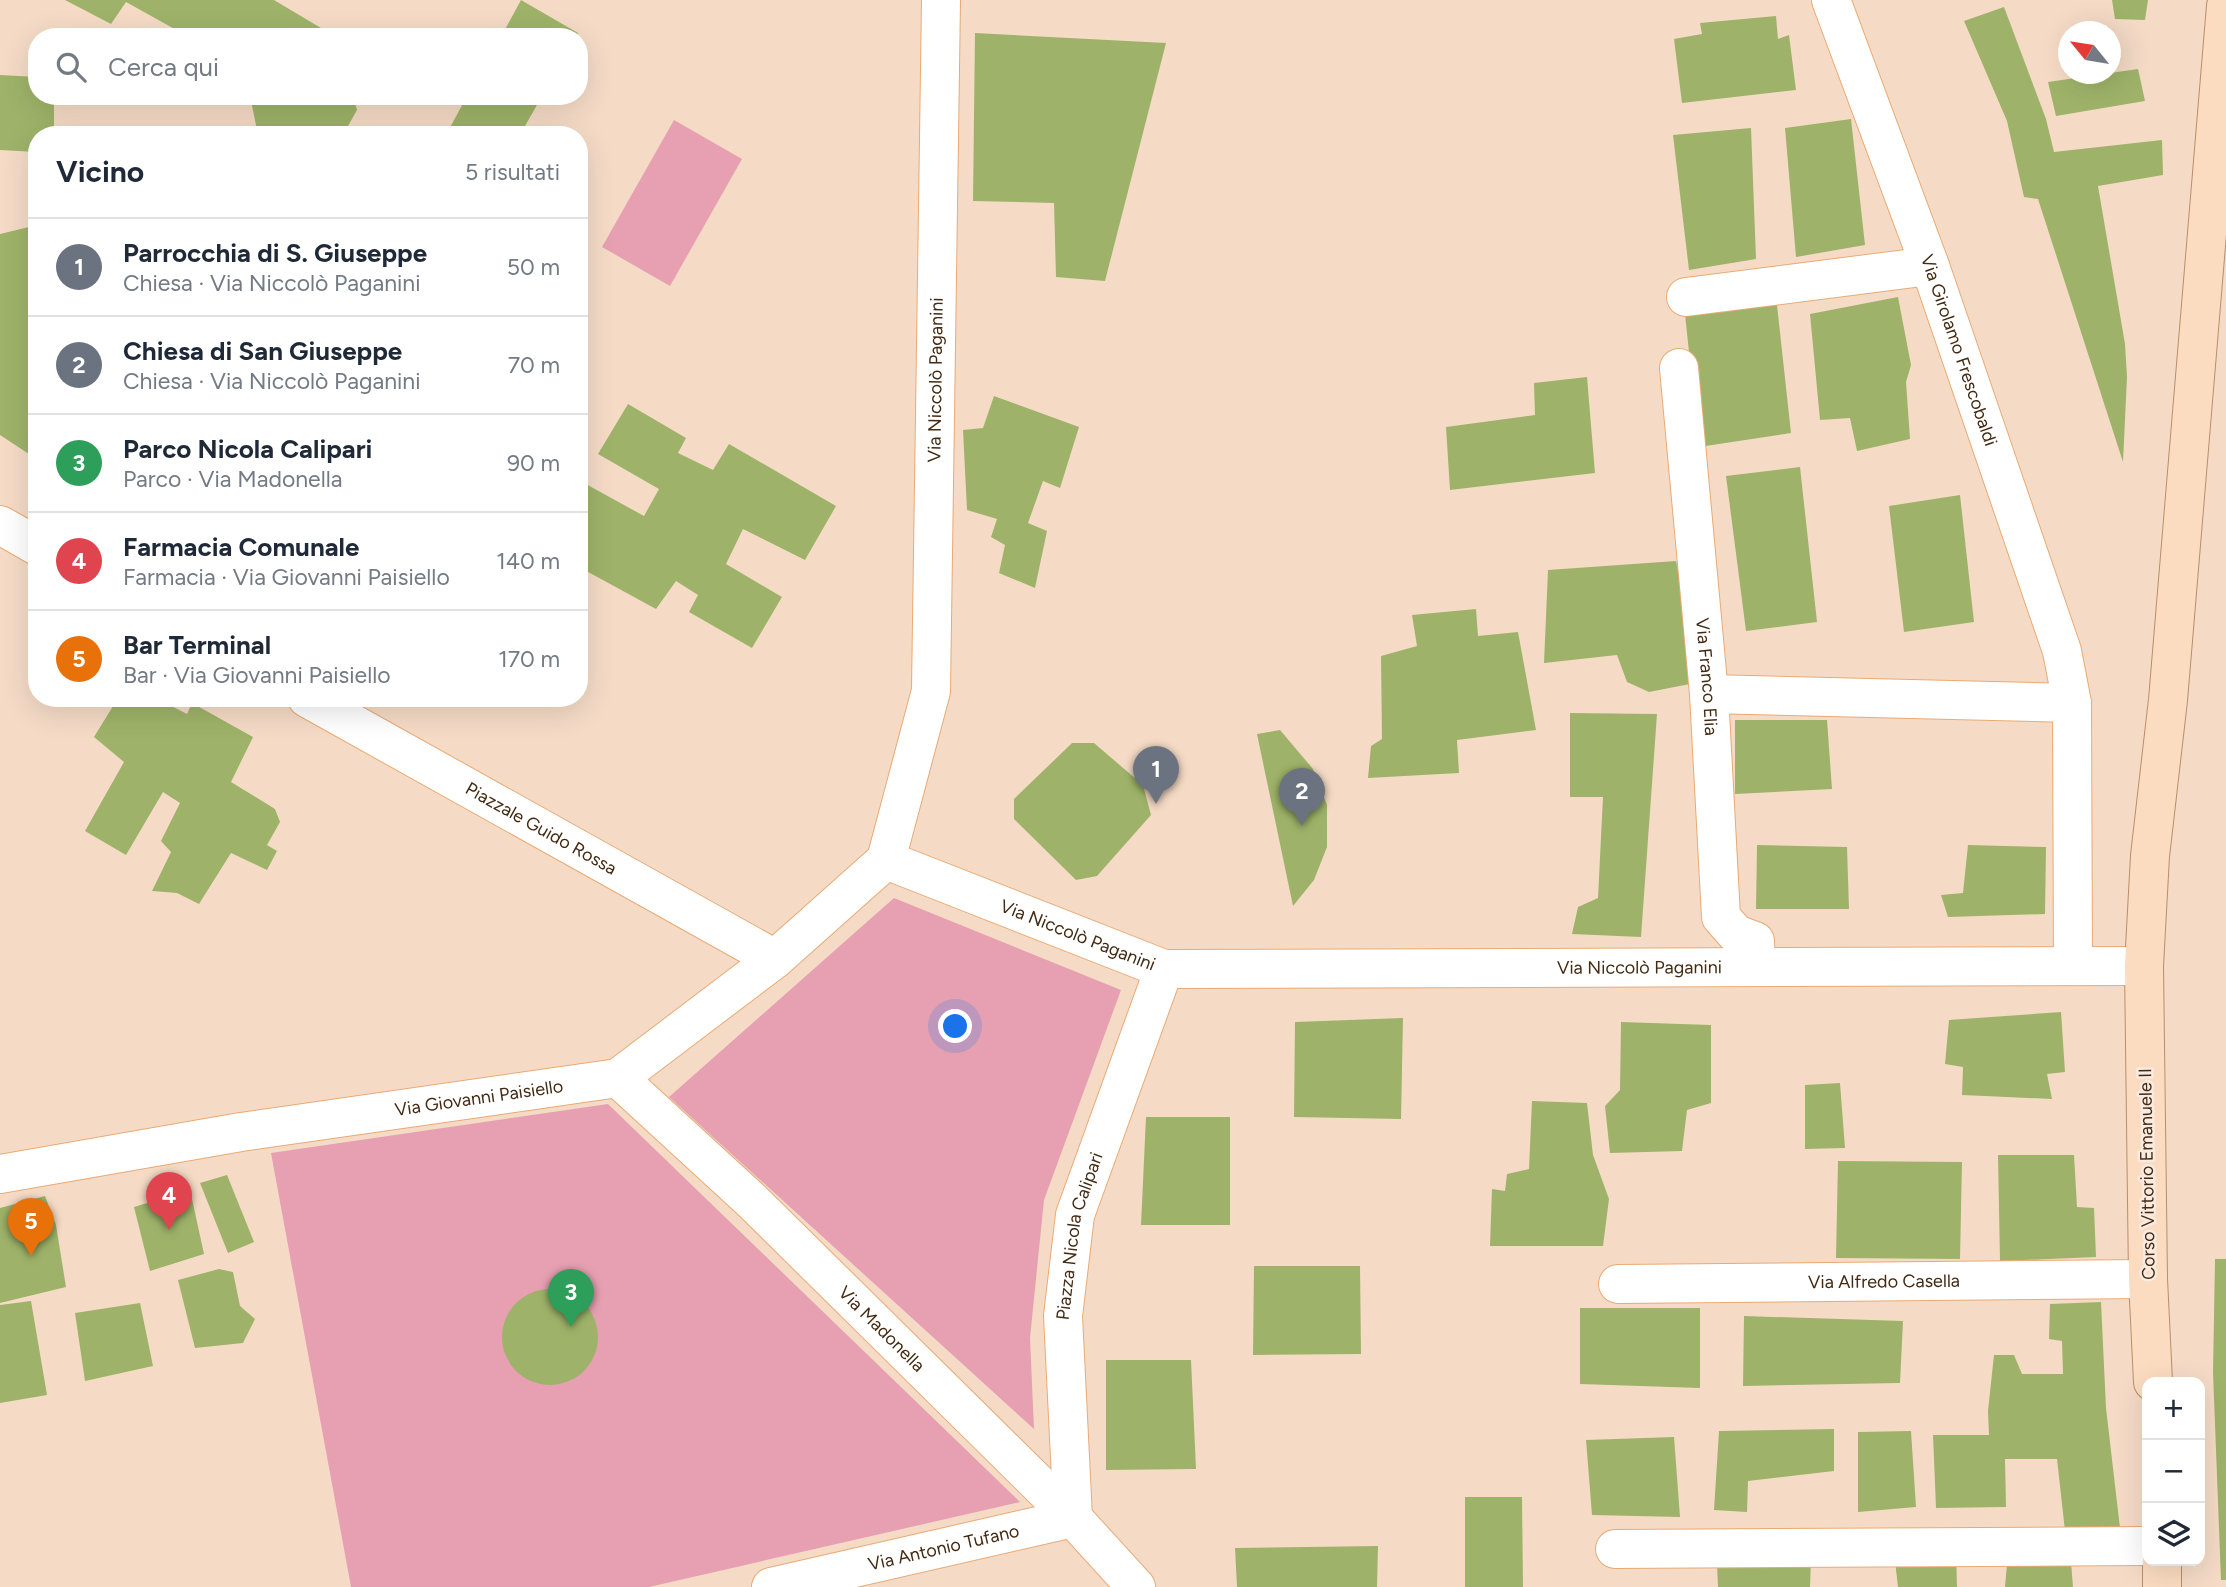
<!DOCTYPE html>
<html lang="it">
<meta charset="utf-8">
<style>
body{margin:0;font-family:Figtree,sans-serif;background:#f6f6f7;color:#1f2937}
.controls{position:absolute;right:21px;bottom:21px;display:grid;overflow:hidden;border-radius:14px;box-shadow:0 7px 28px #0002}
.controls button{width:63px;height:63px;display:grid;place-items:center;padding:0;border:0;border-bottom:2px solid #e0e1e3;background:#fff;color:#1f2937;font:35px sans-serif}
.compass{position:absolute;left:2058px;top:21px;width:63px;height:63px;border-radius:50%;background:#fff;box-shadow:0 7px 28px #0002;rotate:300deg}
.you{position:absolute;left:956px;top:1027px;width:24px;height:24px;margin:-18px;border:5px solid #fff;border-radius:50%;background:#1a73e8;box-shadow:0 0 0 10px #1a73e833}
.badge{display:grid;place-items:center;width:46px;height:46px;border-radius:50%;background:#2875a7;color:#fff;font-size:23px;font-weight:700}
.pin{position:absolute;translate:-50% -58px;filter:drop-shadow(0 2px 4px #0008)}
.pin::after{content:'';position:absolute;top:37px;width:24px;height:21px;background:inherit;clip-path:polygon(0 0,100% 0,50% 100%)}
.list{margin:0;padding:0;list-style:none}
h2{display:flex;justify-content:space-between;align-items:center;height:91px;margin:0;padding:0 28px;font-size:30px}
h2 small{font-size:23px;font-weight:400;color:#747a83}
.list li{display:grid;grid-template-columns:46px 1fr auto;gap:21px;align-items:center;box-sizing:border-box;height:98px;padding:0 28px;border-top:2px solid #e0e1e3}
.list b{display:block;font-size:26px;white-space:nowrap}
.list p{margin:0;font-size:23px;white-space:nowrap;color:#747a83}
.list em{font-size:23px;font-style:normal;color:#747a83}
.icon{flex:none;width:38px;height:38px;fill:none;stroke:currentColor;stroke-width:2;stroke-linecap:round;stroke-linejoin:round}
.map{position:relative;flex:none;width:2226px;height:1587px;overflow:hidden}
.search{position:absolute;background:#fff;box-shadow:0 7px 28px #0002;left:28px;top:28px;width:560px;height:77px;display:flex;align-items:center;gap:18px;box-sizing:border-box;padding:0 24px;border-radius:28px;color:#747a83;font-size:26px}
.panel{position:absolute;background:#fff;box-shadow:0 7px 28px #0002;left:28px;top:126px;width:560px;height:581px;border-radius:28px}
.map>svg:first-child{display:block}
.green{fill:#e6a0b2}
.building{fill:#9eb369}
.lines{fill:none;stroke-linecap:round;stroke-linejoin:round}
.minor-casing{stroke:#e9aa74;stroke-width:40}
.major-casing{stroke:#b98e69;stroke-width:40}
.minor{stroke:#fff;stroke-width:38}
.major{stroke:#fbdcc1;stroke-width:38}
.labels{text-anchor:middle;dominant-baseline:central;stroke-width:5;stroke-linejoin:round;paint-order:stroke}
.street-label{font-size:18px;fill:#432a13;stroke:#f9ebe1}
</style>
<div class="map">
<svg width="2226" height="1587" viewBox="0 0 2226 1587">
<rect width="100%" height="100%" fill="#f5dbc6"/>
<g class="green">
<path d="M674,120L742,159L670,286L602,247Z"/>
<path d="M894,898L1121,990L1044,1200L1030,1338L1034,1429L669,1097Z"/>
<path d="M608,1104L1020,1502L649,1587H351L271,1153Z"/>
</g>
<g class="building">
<path d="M65,0H274L336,37H189L126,2L111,24Z"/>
<path d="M521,0L578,33L575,37H501Z"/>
<path d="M2112,0H2148L2145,20L2115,19Z"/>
<path d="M2004,7L2046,119L2054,152L2162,140L2163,175L2098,186L2125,344L2127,377L2123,462L2038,199L2024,197L2007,121L1964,21Z"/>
<path d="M1776,16L1778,39L1789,35L1796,90L1682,103L1674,39L1702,34L1700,23Z"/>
<path d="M975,33L1166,43L1105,281L1056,277L1054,203L973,201Z"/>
<path d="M2138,69L2145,101L2056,116L2048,82Z"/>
<path d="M0,75L37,77V96H54V135H37V152L0,150Z"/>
<path d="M250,96H353L357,110L343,135H252L256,125Z"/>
<path d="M467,96H542L520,135H446Z"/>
<path d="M1851,119L1865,245L1796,257L1785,128Z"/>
<path d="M1751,128L1756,259L1689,270L1673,135Z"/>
<path d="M37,225V474L31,471L35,458L0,435V234Z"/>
<path d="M1898,297L1911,365L1906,382L1910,439L1857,451L1850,418L1820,420L1810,314Z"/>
<path d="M1777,305L1791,433L1699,447L1685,314Z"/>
<path d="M1587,377L1595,473L1450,490L1446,427L1535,415L1534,383Z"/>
<path d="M994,396L1079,427L1060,488L1043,481L1028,523L1047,531L1035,588L999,573L1005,545L991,537L997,519L967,510L963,430L983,428Z"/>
<path d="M628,404L686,438L678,453L713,470L729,444L836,506L805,560L743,529L726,564L782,597L752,648L689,612L698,595L676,581L656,609L579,567V491L584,483L644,516L659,489L598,454Z"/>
<path d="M1800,467L1817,622L1746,631L1726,476Z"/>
<path d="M1960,495L1974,622L1904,632L1889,506Z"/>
<path d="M1676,561L1700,682L1649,692L1627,682L1617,655L1544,663L1548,570Z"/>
<path d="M1476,609L1478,636L1518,632L1536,730L1457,740L1459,773L1368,778L1371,746L1382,739L1381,656L1417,646L1412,615Z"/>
<path d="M118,698H156L187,714L192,703L253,737L231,782L275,809L280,822L267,845L277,851L267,870L231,853L199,904L177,893L152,891L171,852L161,841L180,803L163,792L126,855L85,831L124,762L94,737Z"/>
<path d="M1570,713L1657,714L1641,937L1572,934L1578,907L1598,898L1603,797H1570Z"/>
<path d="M1735,720H1827L1832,789L1735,794Z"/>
<path d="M1280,730L1313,769L1327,805V847L1314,880L1293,906L1257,734Z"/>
<path d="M1072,743H1094L1143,785L1151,815L1097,876L1076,880L1014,819V799Z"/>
<path d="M1757,845L1847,847L1849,909H1756Z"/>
<path d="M1968,845L2046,847L2045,914L1948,917L1941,895L1963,893Z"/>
<path d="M2061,1012L2065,1072L2047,1074L2052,1099L1962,1095L1963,1067L1945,1064L1949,1020Z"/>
<path d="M1403,1018L1401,1119L1294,1117L1295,1022Z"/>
<path d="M1621,1022L1711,1025V1103L1687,1110L1682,1151L1610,1153L1605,1106L1620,1090Z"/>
<path d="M1840,1083L1845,1148L1805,1149V1085Z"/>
<path d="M1532,1101L1587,1103L1593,1155L1609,1199L1603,1246H1490L1492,1189L1505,1191L1507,1174L1529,1169Z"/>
<path d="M1146,1117H1230V1225H1141Z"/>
<path d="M1998,1155H2074L2077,1207L2094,1208L2096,1257L2000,1261Z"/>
<path d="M1838,1161L1962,1162L1960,1259L1836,1258Z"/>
<path d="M227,1175L254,1242L228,1253L200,1183Z"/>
<path d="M190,1190L204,1254L150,1271L134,1207Z"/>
<path d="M45,1196L56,1225L66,1287L0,1303V1208Z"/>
<path d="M2215,1259H2226V1580H2221L2213,1372Z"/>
<path d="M1254,1266H1360L1361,1354L1253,1355Z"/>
<path d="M219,1269L233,1272L240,1306L255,1319L243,1343L195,1348L178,1280Z"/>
<circle cx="550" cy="1337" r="48"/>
<path d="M31,1301L47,1395L0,1403V1305Z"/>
<path d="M2101,1302L2106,1408L2120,1528L2065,1531L2057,1459H2005L2006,1507L1936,1508L1933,1435H1989L1988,1411L1994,1355H2014L2022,1374H2063L2062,1341L2049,1339L2050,1304Z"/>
<path d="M140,1303L153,1366L85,1381L75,1313Z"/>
<path d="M1580,1308H1700V1388L1580,1384Z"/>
<path d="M1744,1316L1903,1321L1900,1383L1743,1386Z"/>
<path d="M1106,1360H1191L1196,1469L1106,1470Z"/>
<path d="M1834,1429V1471L1748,1481L1747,1512L1714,1510L1719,1431Z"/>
<path d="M1911,1431L1916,1507L1858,1512V1432Z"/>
<path d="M1674,1437L1680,1517L1592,1515L1586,1440Z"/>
<path d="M1465,1497H1522L1523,1587H1465Z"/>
<path d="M1378,1546L1377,1587H1237L1235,1548Z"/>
<path d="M1956,1549L1957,1587H1898L1895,1561Z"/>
<path d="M1811,1560L1810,1587H1718L1717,1565Z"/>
<path d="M2071,1562L2073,1587H2005L2007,1564Z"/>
</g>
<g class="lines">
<g class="minor-casing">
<g id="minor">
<path id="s1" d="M1831,0L1930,266L2062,651L2072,703L2073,966"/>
<path d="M1686,297L1930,266"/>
<path id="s2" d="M1679,368L1709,694L1721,917L1736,934L1755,941L1756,967"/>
<path d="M0,525L37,546"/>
<path d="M1709,694L2072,703"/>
<path id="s3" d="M307,698L775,959"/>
<path id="s4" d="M886,860L1164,969L2144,966"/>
<path id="s5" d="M886,860L931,691L941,0"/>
<path id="s6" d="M618,1078L752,1201L1073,1518L1136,1587"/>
<path id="s7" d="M0,1174L241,1132L618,1078L775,959L886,860"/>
<path id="s8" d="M1618,1284L2148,1279"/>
<path id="s9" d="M1073,1518L1063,1316L1075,1215L1164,969"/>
<path d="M1615,1549L2147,1546"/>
<path id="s10" d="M771,1587L1073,1518"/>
</g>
</g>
<g class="major-casing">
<g id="major">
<path d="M2153,1382L2148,1279L2144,966L2150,856L2168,700L2226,6"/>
<path d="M2162,1561V1587"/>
</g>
</g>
<use href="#minor" class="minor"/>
<use href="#major" class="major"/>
</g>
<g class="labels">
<g class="street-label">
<text stroke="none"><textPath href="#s1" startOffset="373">Via Girolamo Frescobaldi</textPath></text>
<text stroke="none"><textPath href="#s5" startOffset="486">Via Niccolò Paganini</textPath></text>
<text stroke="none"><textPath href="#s2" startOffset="310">Via Franco Elia</textPath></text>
<text stroke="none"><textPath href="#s3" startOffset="268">Piazzale Guido Rossa</textPath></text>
<text stroke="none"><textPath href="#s4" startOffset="206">Via Niccolò Paganini</textPath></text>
<text stroke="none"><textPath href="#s4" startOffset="774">Via Niccolò Paganini</textPath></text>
<text stroke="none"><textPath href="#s7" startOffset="485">Via Giovanni Paisiello</textPath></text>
<text transform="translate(2147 1174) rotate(-91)">Corso Vittorio Emanuele II</text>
<text stroke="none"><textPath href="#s9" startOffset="284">Piazza Nicola Calipari</textPath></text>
<text stroke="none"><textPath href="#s8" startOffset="266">Via Alfredo Casella</textPath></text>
<text stroke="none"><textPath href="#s6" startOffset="364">Via Madonella</textPath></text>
<text stroke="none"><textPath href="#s10" startOffset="177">Via Antonio Tufano</textPath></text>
</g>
</g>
</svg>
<div class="controls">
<button>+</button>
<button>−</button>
<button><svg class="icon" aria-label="layers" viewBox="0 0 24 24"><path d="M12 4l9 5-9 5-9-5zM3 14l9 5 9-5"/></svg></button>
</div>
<svg class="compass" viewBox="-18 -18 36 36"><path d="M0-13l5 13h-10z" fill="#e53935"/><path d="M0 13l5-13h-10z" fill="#747a83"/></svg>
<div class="you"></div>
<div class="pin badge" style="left:1156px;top:804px;background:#6b7280">1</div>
<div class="pin badge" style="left:1302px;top:826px;background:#6b7280">2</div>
<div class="pin badge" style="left:571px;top:1327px;background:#2e9e5b">3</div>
<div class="pin badge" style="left:169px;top:1230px;background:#e0444e">4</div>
<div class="pin badge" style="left:31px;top:1256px;background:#e8710a">5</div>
<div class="search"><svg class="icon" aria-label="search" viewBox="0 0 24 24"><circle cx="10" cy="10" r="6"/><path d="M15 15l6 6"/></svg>Cerca qui</div>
<section class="panel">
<h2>Vicino<small>5 risultati</small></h2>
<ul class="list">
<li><span class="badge" style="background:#6b7280">1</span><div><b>Parrocchia di S. Giuseppe</b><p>Chiesa · Via Niccolò Paganini</p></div><em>50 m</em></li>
<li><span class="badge" style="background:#6b7280">2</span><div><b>Chiesa di San Giuseppe</b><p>Chiesa · Via Niccolò Paganini</p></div><em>70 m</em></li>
<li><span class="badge" style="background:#2e9e5b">3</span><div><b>Parco Nicola Calipari</b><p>Parco · Via Madonella</p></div><em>90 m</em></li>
<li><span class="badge" style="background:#e0444e">4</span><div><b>Farmacia Comunale</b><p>Farmacia · Via Giovanni Paisiello</p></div><em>140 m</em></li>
<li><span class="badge" style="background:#e8710a">5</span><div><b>Bar Terminal</b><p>Bar · Via Giovanni Paisiello</p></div><em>170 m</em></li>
</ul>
</section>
</div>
